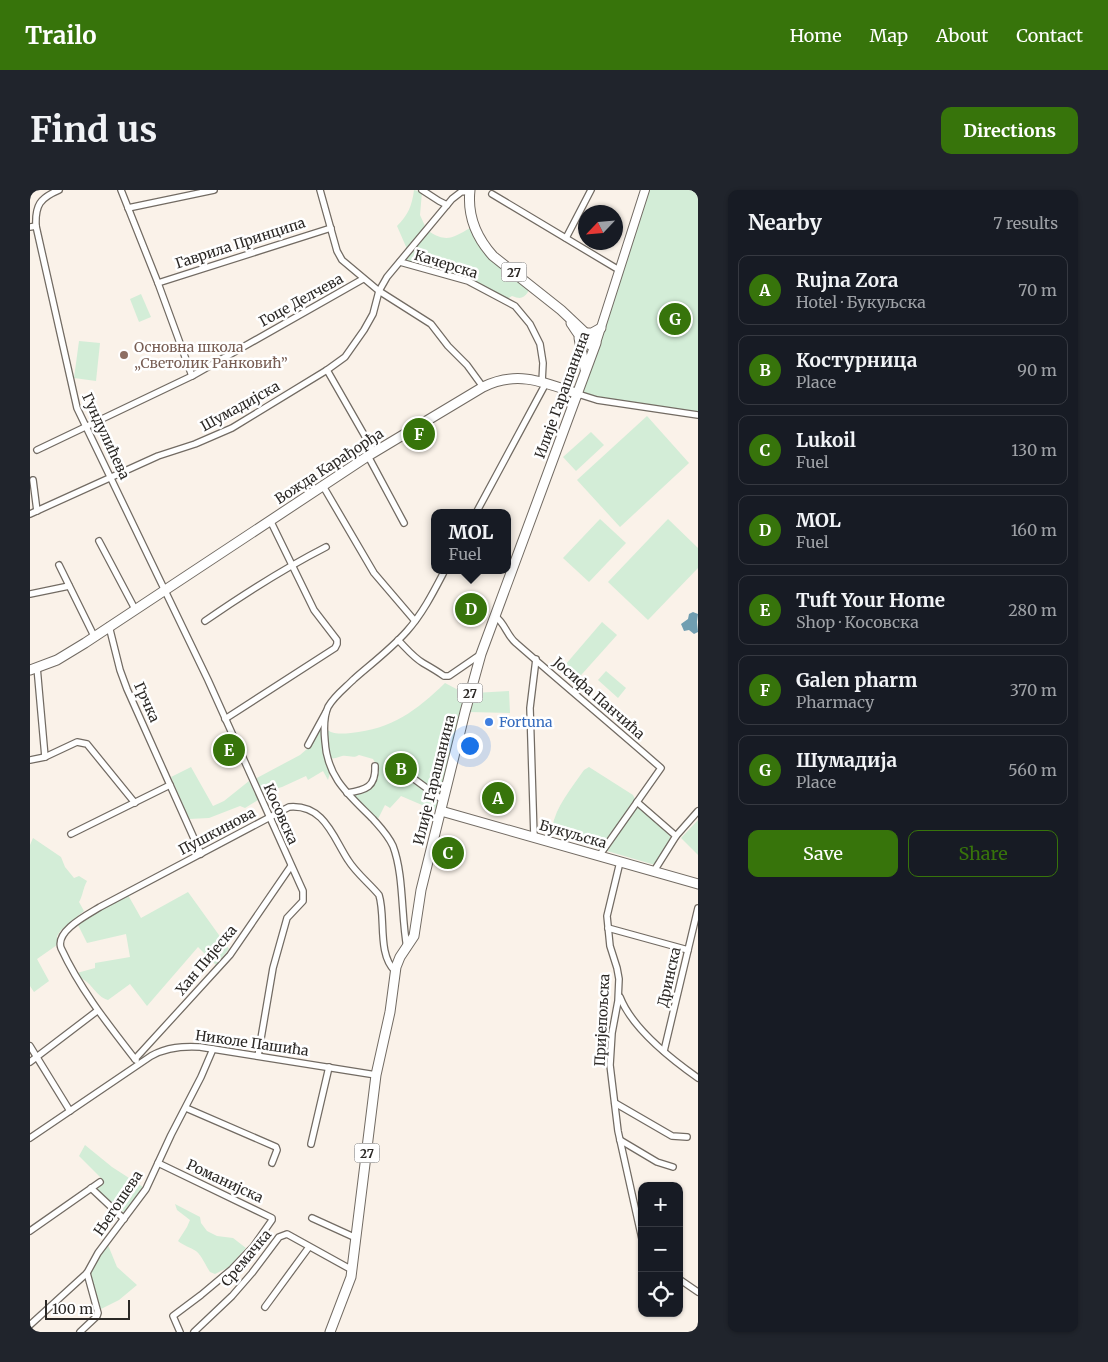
<!DOCTYPE html>
<meta charset="utf-8">
<style>
body{margin:0;font-family:Merriweather,serif;background:#20242c;color:#f1f3f6}
.controls{position:absolute;right:15px;bottom:15px;display:grid;overflow:hidden;border-radius:10px;box-shadow:0 1px 4px #0004}
.controls button{width:45px;height:45px;display:grid;place-items:center;padding:0;border:0;border-bottom:1px solid #363941;background:#171b24;color:#f1f3f6;font:25px sans-serif}
.compass{position:absolute;left:548px;top:15px;width:45px;height:45px;border-radius:50%;background:#171b24;box-shadow:0 1px 4px #0004;rotate:244deg}
.scale{position:absolute;left:15px;bottom:12px;width:85px;box-sizing:border-box;padding-left:5px;border:2px solid #2c2926;border-top:0;font-size:14px;line-height:18px;white-space:nowrap;color:#2c2926;-webkit-text-stroke:4px #fff;paint-order:stroke}
.you{position:absolute;left:439px;top:555px;width:18px;height:18px;margin:-12px;border:4px solid #fff;border-radius:50%;background:#1a73e8;box-shadow:0 0 0 8px #1a73e833}
.badge{display:grid;place-items:center;width:32px;height:32px;border-radius:50%;background:#37740b;color:#fff;font-size:16px;font-weight:700}
.pin{position:absolute;translate:-50% -50%;border:2px solid #fff;box-shadow:0 1px 5px #0006}
.popup{position:absolute;left:401px;top:319px;width:80px;height:65px;box-sizing:border-box;display:grid;place-content:center;border-radius:10px;background:#171b24;filter:drop-shadow(0 1px 4px #0005);font-size:16px;white-space:nowrap;color:#9ea1a6}
.popup b{font-size:19px;color:#f1f3f6}
.popup::after{content:'';position:absolute;left:50%;top:100%;margin-left:-10px;border:10px solid transparent;border-top-color:#171b24}
.list{margin:0;padding:0;list-style:none}
h2{display:flex;justify-content:space-between;align-items:center;height:65px;margin:0;padding:0 20px;font-size:21px}
h2 small{font-size:16px;font-weight:400;color:#9ea1a6}
.list li{display:grid;grid-template-columns:32px 1fr auto;gap:15px;align-items:center;box-sizing:border-box;height:70px;margin:0 10px 10px;padding:0 10px;border:1px solid #363941;border-radius:10px}
.list b{display:block;font-size:19px;white-space:nowrap}
.list p{margin:0;font-size:16px;white-space:nowrap;color:#9ea1a6}
.list em{font-size:16px;font-style:normal;color:#9ea1a6}
.actions{display:flex;gap:10px;padding:15px 20px}
.actions a{flex:1;padding:11px 0;border:1px solid #37740b;border-radius:10px;text-align:center;font-size:18px;color:#37740b}
.actions .main{background:#37740b;color:#fff}
.icon{flex:none;width:28px;height:28px;fill:none;stroke:currentColor;stroke-width:2;stroke-linecap:round;stroke-linejoin:round}
.map{position:relative;flex:none;width:668px;height:1142px;overflow:hidden;border-radius:10px}
header{display:flex;align-items:center;gap:30px;box-sizing:border-box;height:70px;padding:0 25px;background:#37740b;color:#fff}
header strong{font-size:24px}
nav{display:flex;gap:28px;margin-inline-start:auto;font-size:18px}
.intro{display:flex;align-items:center;justify-content:space-between;box-sizing:border-box;height:120px;padding:0 30px}
h1{margin:0;font-size:35px}
.button{padding:12px 22px;border-radius:10px;background:#37740b;color:#fff;font-size:18px;font-weight:700}
main{display:flex;gap:30px;padding:0 30px}
aside{flex:1;background:#171b24;border-radius:10px;box-shadow:0 1px 4px #0004}
.map>svg:first-child{display:block}
.green{fill:#d3edd7}
.water{fill:#709eb1}
.lines{fill:none;stroke-linecap:round;stroke-linejoin:round}
.minor-casing{stroke:#726b63;stroke-width:8}
.tertiary-casing{stroke:#726b63;stroke-width:10}
.secondary-casing{stroke:#726b63;stroke-width:11}
.primary-casing{stroke:#726b63;stroke-width:11}
.minor{stroke:#fff;stroke-width:5.5}
.tertiary{stroke:#fff;stroke-width:8}
.secondary{stroke:#fff;stroke-width:9}
.primary{stroke:#fff;stroke-width:9}
.education-dot{fill:#8d6e63;stroke:#fff;stroke-width:2}
.shop-dot{fill:#3f7fe0;stroke:#fff;stroke-width:2}
.labels{text-anchor:middle;dominant-baseline:central;stroke-width:5;stroke-linejoin:round;paint-order:stroke}
.shield{fill:#fff;stroke:#6b6967;stroke-width:1}
.shield-label{font-size:12px;font-weight:bold;fill:#2c2926}
.street-label{font-size:14px;fill:#2c2926;stroke:#fff}
.education-label{font-size:14px;fill:#785e54;stroke:#fff;text-anchor:start}
.shop-label{font-size:14px;fill:#366cbe;stroke:#fff;text-anchor:start}
</style>
<header>
<strong>Trailo</strong>
<nav><a>Home</a><a>Map</a><a>About</a><a>Contact</a></nav>
</header>
<div class="intro"><h1>Find us</h1><a class="button">Directions</a></div>
<main>
<div class="map">
<svg width="668" height="1142" viewBox="0 0 668 1142">
<rect width="100%" height="100%" fill="#faf2e9"/>
<g class="green">
<path d="M384,0L392,2L390,25L395,36L377,59L367,36C378,25 382,16 384,0Z"/>
<path d="M615,0H668V225L548,204Z"/>
<path d="M440,38L452,59L498,99V102C493,109 490,109 482,106L477,109L436,87L381,74L377,70V66L398,42H400C417,53 424,47 440,38Z"/>
<path d="M111,104L121,127L109,132L100,109Z"/>
<path d="M49,151L70,153L66,191L44,188Z"/>
<path d="M617,226L659,273L590,337L547,290Z"/>
<path d="M561,242L574,255L546,281L533,267Z"/>
<path d="M570,329L596,353L559,392L533,368Z"/>
<path d="M638,329L668,358V378L618,430L578,392Z"/>
<path d="M572,432L587,445L544,493L530,481Z"/>
<path d="M576,481L596,498L588,508L568,490Z"/>
<path d="M415,493L436,504L406,621L371,606L360,618L355,615L347,631L322,604C337,596 356,591 343,569L329,565C323,569 319,565 312,566C305,568 303,570 295,567L300,583L298,590L293,581L278,590L276,586L252,597L231,603L225,589L270,565L277,559L290,537L293,535C299,545 310,544 321,543C362,539 386,521 415,493Z"/>
<path d="M479,501L480,523L439,522L444,503Z"/>
<path d="M161,577L183,616L194,611L219,591L228,610L215,618L210,616L179,628L159,629L141,587Z"/>
<path d="M559,577L603,605L605,609L570,659L531,647L522,638C526,616 541,599 554,580Z"/>
<path d="M608,616L640,646L641,650L625,675L577,661Z"/>
<path d="M668,630V665L651,648Z"/>
<path d="M3,648L31,667L35,677L44,688L49,686L57,691C53,698 53,705 49,712L54,721L31,740L27,746V755L7,769L19,791L4,802L0,796V655Z"/>
<path d="M158,702L199,759L186,775L168,757L117,816L100,794L78,810C66,807 62,792 50,788L47,783L65,778V773L100,767L96,744L57,753L48,735L57,727L98,705L111,728Z"/>
<path d="M55,955L82,977L113,997L102,1015L95,1022L90,1021L68,1001V997L73,993L72,989L49,966Z"/>
<path d="M145,1014L170,1027L171,1033L177,1041L187,1046L203,1048L216,1058L199,1077L185,1084L180,1082C176,1076 172,1066 166,1061C160,1057 154,1056 148,1051L157,1037L160,1030L147,1020Z"/>
<path d="M78,1055L87,1077L107,1095L89,1110L71,1119L59,1086L65,1073Z"/>
</g>
<path class="water" d="M663,422L668,424L667,432L668,442L664,444L659,440L654,441L651,434L658,429L659,424Z"/>
<g class="lines">
<g class="minor-casing">
<g id="minor">
<path d="M91,0L128,93L162,186"/>
<path d="M290,0L307,61L312,70L349,101L401,134L418,156L437,175L453,197"/>
<path d="M392,0L409,11L417,15"/>
<path d="M462,4L589,80"/>
<path d="M98,18L184,0"/>
<path d="M6,36L47,218L178,490L273,701V711L257,728L243,778L228,866"/>
<path d="M0,37L6,36C5,15 10,8 29,0"/>
<path d="M536,48L561,0"/>
<path d="M370,72L438,91L485,116L500,134L510,154L513,173L512,192"/>
<path d="M128,93L301,38"/>
<path d="M297,180L344,262"/>
<path d="M548,204L567,210L668,225"/>
<path d="M7,260L162,186L333,89"/>
<path d="M338,266L374,333"/>
<path d="M3,290L7,321"/>
<path d="M293,296L344,383L385,431"/>
<path d="M446,323L516,193"/>
<path d="M0,324L128,266L165,254L202,238L297,180L315,167L334,140L343,124L349,101L357,87L422,9L431,2L440,1"/>
<path d="M69,351L105,419"/>
<path d="M29,375L64,446"/>
<path d="M0,404L39,396"/>
<path d="M465,426C475,433 477,446 486,453C534,495 583,536 631,578L569,666"/>
<path d="M175,431C214,404 253,379 296,357"/>
<path d="M368,450C376,458 383,467 393,473C400,477 407,481 414,486H419L451,464"/>
<path d="M7,477L15,567"/>
<path d="M195,529L305,458L307,454V450L284,420L240,330"/>
<path d="M278,555L296,522"/>
<path d="M0,570L15,567L47,552L57,554L105,613"/>
<path d="M376,583L414,611"/>
<path d="M140,595L171,664"/>
<path d="M317,603C336,600 346,597 345,576"/>
<path d="M607,612L646,646"/>
<path d="M41,644L140,595L97,499L90,480L79,436"/>
<path d="M504,647L500,518L506,469"/>
<path d="M590,672L577,726L580,756L587,778L589,789L588,811L582,843L580,875L588,941L612,1049"/>
<path d="M624,681L646,646L668,621"/>
<path d="M578,738L658,760"/>
<path d="M377,758C371,726 374,685 363,656C358,645 351,638 343,629C319,605 297,588 295,551C294,541 294,526 298,517C304,506 315,498 324,489C341,474 361,459 377,441C393,423 404,401 415,380"/>
<path d="M590,807C602,838 641,869 668,888"/>
<path d="M0,856L40,921"/>
<path d="M634,861L668,718"/>
<path d="M105,869C77,833 50,799 31,758C25,741 57,725 70,717L259,617C294,614 303,647 318,670C326,683 339,693 349,705C356,727 347,764 365,781"/>
<path d="M106,870L105,869L200,765L261,676"/>
<path d="M0,872L67,821"/>
<path d="M585,913L642,946L657,947"/>
<path d="M156,918L246,957L247,960L242,973"/>
<path d="M0,948L121,866C137,857 153,856 170,857L346,885"/>
<path d="M590,950L627,972L643,977"/>
<path d="M281,954L299,877"/>
<path d="M128,973L242,1028V1030L223,1057L202,1079L171,1105L143,1126L150,1142"/>
<path d="M61,998L94,1029"/>
<path d="M282,1028L326,1048"/>
<path d="M0,1041L70,992"/>
<path d="M649,1089L668,1102"/>
<path d="M235,1117L279,1057"/>
<path d="M0,1135L57,1083L68,1063L116,999L141,945L171,887L183,859"/>
<path d="M50,1142L67,1126L68,1123L57,1083"/>
<path d="M164,1142L202,1106L222,1083L249,1047L257,1044L322,1080"/>
</g>
</g>
<g class="tertiary-casing">
<path id="tertiary" d="M566,153L615,0"/>
</g>
<g class="secondary-casing">
<g id="secondary">
<path d="M0,480L27,470L55,453L338,266L453,197C487,180 514,192 548,204"/>
<path d="M411,621L668,694"/>
</g>
</g>
<g class="primary-casing">
<g id="primary">
<path d="M541,133C548,144 552,151 564,157"/>
<path d="M555,143H562L571,138"/>
<path d="M549,148L555,179"/>
<path d="M300,1142L321,1087L346,885L360,822L366,777L370,767L384,746L391,700L435,522L451,464L566,153L531,120L463,66C446,47 437,26 440,0"/>
</g>
</g>
<use href="#minor" class="minor"/>
<use href="#tertiary" class="tertiary"/>
<use href="#secondary" class="secondary"/>
<use href="#primary" class="primary"/>
</g>
<circle class="education-dot" cx="94" cy="165" r="5"/>
<circle class="shop-dot" cx="459" cy="532" r="5"/>
<g class="labels">
<g class="shield">
<rect x="471.5" y="72.5" width="25" height="19" rx="4"/>
<rect x="427.5" y="493.5" width="25" height="19" rx="4"/>
<rect x="324.5" y="953.5" width="25" height="19" rx="4"/>
</g>
<g class="shield-label">
<text x="484" y="82">27</text>
<text x="440" y="503">27</text>
<text x="337" y="963">27</text>
</g>
<g class="street-label">
<text transform="translate(210 53) rotate(-18)">Гаврила Принципа</text>
<text transform="translate(416 74) rotate(17)">Качерска</text>
<text transform="translate(271 110) rotate(-29)">Гоце Делчева</text>
<text transform="translate(532 205) rotate(-70)">Илије Гарашанина</text>
<text transform="translate(210 216) rotate(-29)">Шумадијска</text>
<text transform="translate(76 246) rotate(65)">Гундулићева</text>
<text transform="translate(299 276) rotate(-33)">Вожда Карађорђа</text>
<text transform="translate(569 508) rotate(41)">Јосифа Панчића</text>
<text transform="translate(117 512) rotate(66)">Грчка</text>
<text transform="translate(404 590) rotate(-76)">Илије Гарашанина</text>
<text transform="translate(251 624) rotate(66)">Косовска</text>
<text transform="translate(187 641) rotate(-28)">Пушкинова</text>
<text transform="translate(543 644) rotate(16)">Букуљска</text>
<text transform="translate(176 770) rotate(-50)">Хан Пијеска</text>
<text transform="translate(639 787) rotate(-77)">Дринска</text>
<text transform="translate(572 830) rotate(-87)">Пријепољска</text>
<text transform="translate(222 853) rotate(8)">Николе Пашића</text>
<text transform="translate(195 991) rotate(25)">Романијска</text>
<text transform="translate(88 1013) rotate(-56)">Његошева</text>
<text transform="translate(216 1068) rotate(-50)">Сремачка</text>
</g>
<g class="education-label">
<text x="104" y="157">Основна школа<tspan x="104" dy="16">„Светолик Ранковић”</tspan></text>
</g>
<g class="shop-label">
<text x="469" y="532">Fortuna</text>
</g>
</g>
</svg>
<div class="controls">
<button>+</button>
<button>−</button>
<button><svg class="icon" aria-label="locate" viewBox="0 0 24 24"><circle cx="12" cy="12" r="6"/><path d="M12 2v4M12 18v4M2 12h4M18 12h4"/></svg></button>
</div>
<svg class="compass" viewBox="-18 -18 36 36"><path d="M0-13l5 13h-10z" fill="#e53935"/><path d="M0 13l5-13h-10z" fill="#9ea1a6"/></svg>
<div class="scale">100 m</div>
<div class="you"></div>
<div class="pin badge" style="left:468px;top:608px">A</div>
<div class="pin badge" style="left:371px;top:579px">B</div>
<div class="pin badge" style="left:418px;top:663px">C</div>
<div class="pin badge" style="left:441px;top:419px">D</div>
<div class="popup"><b>MOL</b>Fuel</div>
<div class="pin badge" style="left:199px;top:560px">E</div>
<div class="pin badge" style="left:389px;top:244px">F</div>
<div class="pin badge" style="left:645px;top:129px">G</div>
</div>
<aside>
<h2>Nearby<small>7 results</small></h2>
<ul class="list">
<li><span class="badge">A</span><div><b>Rujna Zora</b><p>Hotel · Букуљска</p></div><em>70 m</em></li>
<li><span class="badge">B</span><div><b>Костурница</b><p>Place</p></div><em>90 m</em></li>
<li><span class="badge">C</span><div><b>Lukoil</b><p>Fuel</p></div><em>130 m</em></li>
<li><span class="badge">D</span><div><b>MOL</b><p>Fuel</p></div><em>160 m</em></li>
<li><span class="badge">E</span><div><b>Tuft Your Home</b><p>Shop · Косовска</p></div><em>280 m</em></li>
<li><span class="badge">F</span><div><b>Galen pharm</b><p>Pharmacy</p></div><em>370 m</em></li>
<li><span class="badge">G</span><div><b>Шумадија</b><p>Place</p></div><em>560 m</em></li>
</ul>
<div class="actions"><a class="main">Save</a><a>Share</a></div>
</aside>
</main>
